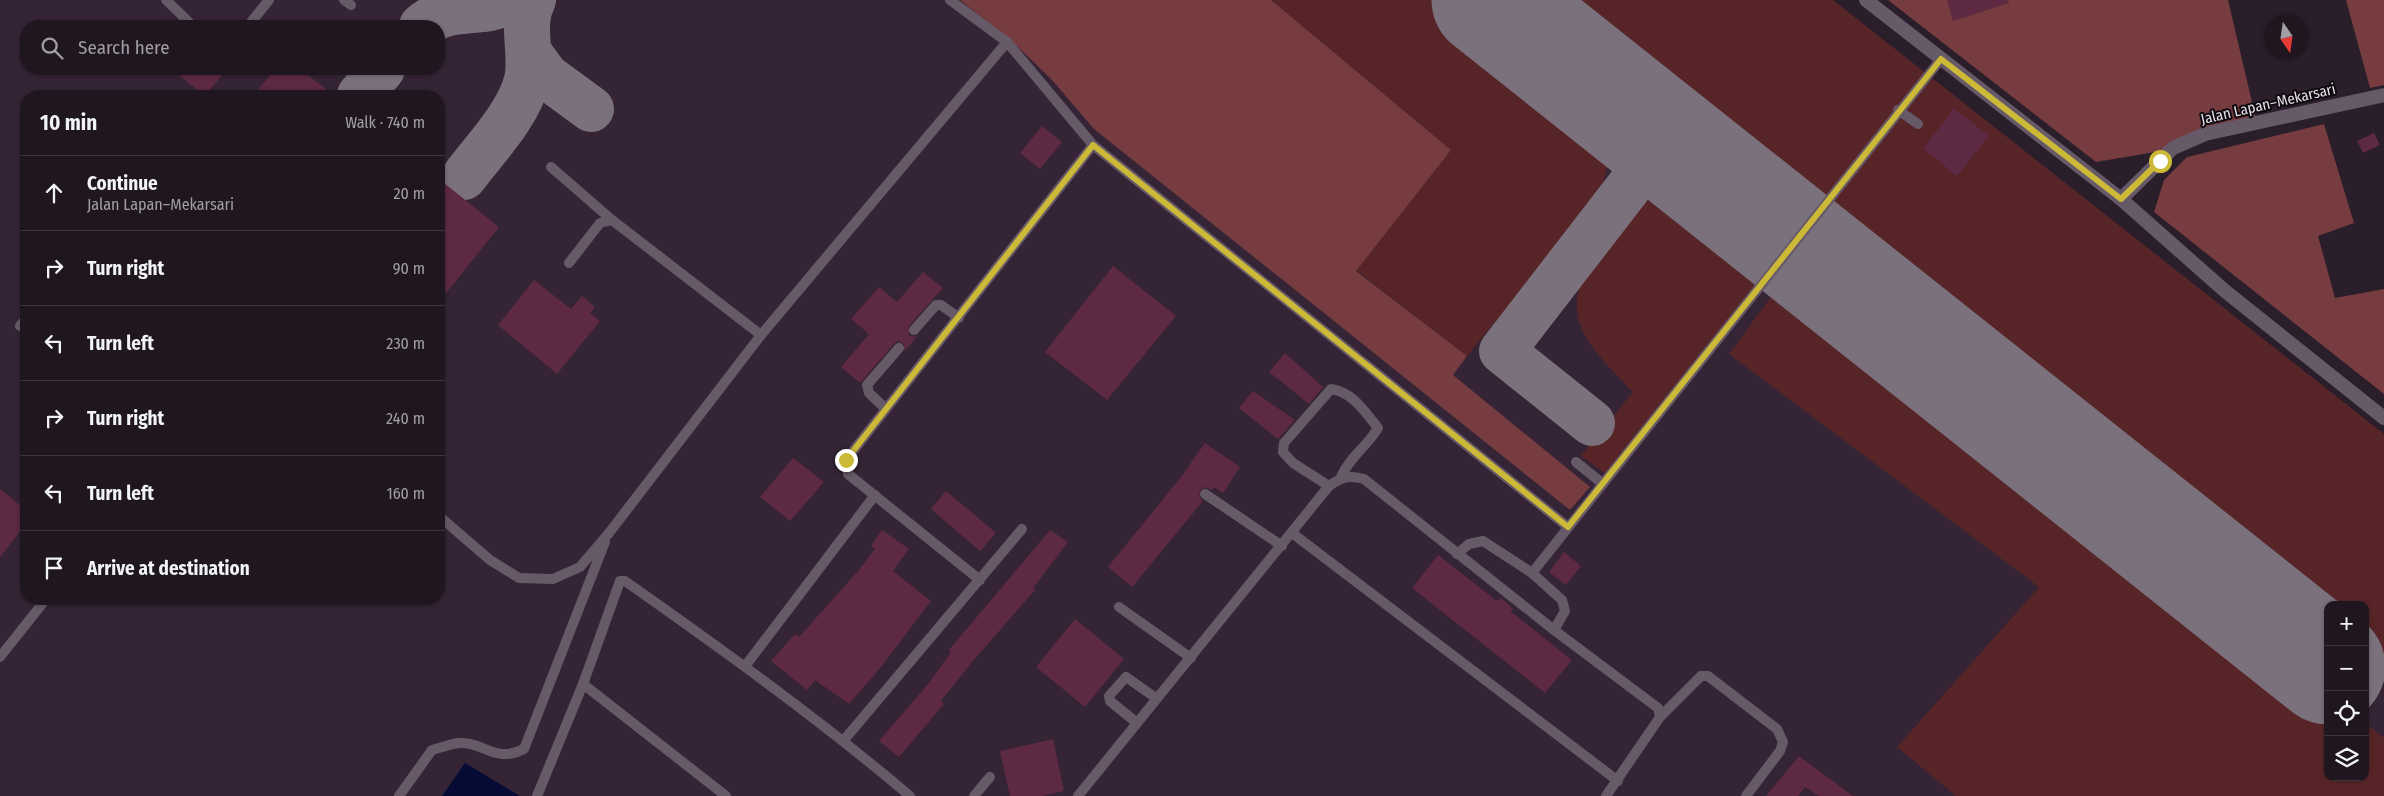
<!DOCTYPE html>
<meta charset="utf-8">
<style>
body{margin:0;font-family:"Fira Sans Condensed",sans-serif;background:#2c232d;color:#f1f3f6}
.controls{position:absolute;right:15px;bottom:15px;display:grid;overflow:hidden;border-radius:10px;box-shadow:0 1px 4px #0004}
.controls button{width:45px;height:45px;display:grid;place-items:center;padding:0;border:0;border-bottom:1px solid #3c353e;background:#1f1620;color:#f1f3f6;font:25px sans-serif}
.compass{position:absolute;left:2264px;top:15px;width:45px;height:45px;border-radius:50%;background:#1f1620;box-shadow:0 1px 4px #0004;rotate:167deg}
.stop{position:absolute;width:15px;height:15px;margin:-11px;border:4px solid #ccb938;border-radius:50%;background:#fff}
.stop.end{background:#ccb938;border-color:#fff;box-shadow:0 1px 5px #0008}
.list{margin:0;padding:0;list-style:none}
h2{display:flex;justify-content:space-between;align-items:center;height:65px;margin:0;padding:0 20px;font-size:21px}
h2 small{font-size:16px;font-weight:400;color:#a19fa5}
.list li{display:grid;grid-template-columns:32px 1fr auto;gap:15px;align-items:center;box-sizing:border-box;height:75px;padding:0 20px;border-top:1px solid #3c353e}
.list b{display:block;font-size:19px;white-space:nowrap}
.list p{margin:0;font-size:16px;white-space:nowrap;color:#a19fa5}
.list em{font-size:16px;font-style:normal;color:#a19fa5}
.icon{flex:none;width:28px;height:28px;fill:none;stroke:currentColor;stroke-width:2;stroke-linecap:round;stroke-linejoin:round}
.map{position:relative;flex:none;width:2384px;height:796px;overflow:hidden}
.search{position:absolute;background:#1f1620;box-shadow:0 1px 4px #0004;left:20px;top:20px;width:425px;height:55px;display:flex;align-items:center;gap:12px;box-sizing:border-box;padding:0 18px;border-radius:20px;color:#a19fa5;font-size:19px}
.panel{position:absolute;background:#1f1620;box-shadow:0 1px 4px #0004;left:20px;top:90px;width:425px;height:515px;border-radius:20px}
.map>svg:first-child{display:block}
.built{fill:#342435;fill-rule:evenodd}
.green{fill:#572528}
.forest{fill:#773c3f}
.water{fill:#050b35}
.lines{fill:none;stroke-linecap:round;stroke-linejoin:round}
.taxiway{stroke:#7a717c;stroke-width:46}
.runway{stroke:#7a717c;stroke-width:115}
.building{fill:#5d2943}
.service{stroke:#675a68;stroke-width:10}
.tertiary{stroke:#675a68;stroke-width:14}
.route{stroke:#ccb938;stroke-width:6}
.labels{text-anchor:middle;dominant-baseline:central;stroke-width:4;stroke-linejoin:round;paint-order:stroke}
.street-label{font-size:15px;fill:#e7e0e8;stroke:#0f0a10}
</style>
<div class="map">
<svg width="2384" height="796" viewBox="0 0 2384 796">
<rect width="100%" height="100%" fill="#291e2a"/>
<path class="built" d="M0,0H1833L2384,434V796H0ZM26,26H439V69H26ZM26,96H439V599H26ZM2328,605H2365V777H2328Z"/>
<g class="green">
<path d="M1271,0H1455L1598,115L1608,141V163L1601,193L1467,356L1356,270L1451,150Z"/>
<path d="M1524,0H1833L2384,434V682L2365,667V605H2328V638Z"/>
<path d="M1661,194L1705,199L1779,258L1606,474L1581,456L1633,392C1581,339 1551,308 1606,240C1621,221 1639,203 1661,194Z"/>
<path d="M1792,268L2328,693V777H2365V723L2384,738V796H1956L1897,747L2039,587L1729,354Z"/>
</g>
<g class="forest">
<path d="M960,0H1271L1451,150L1356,271L1467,356L1453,375L1590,487L1570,510L1094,129L1053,81L1013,42Z"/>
<path d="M1888,0H2228L2256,119L2173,149L2096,162Z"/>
<path d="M2346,0H2384V85L2370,88Z"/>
<path d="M2324,124L2354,223L2318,236L2335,298L2384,289V394L2154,212L2164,180L2187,157Z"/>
</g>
<path class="water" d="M465,763L520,796H442Z"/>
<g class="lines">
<g class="taxiway">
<path d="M422,26C441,10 460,12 483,9C493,8 504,4 514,0"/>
<path d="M529,53L546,76L591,109"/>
<path d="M360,95L382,69"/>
<path d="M464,177C485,149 519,114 527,80C533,53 520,25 533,0"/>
<path d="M1592,423L1502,351L1665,140"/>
</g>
<path class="runway" d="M1489,0L2328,667"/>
</g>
<g class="building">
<path d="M1947,0H2008L2009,3L1953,21Z"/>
<path d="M171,69H227L205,96Z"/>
<path d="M275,69H300L335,96H253Z"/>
<path d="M1954,108L1989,136L1957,176L1923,149Z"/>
<path d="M1042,126L1062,142L1040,169L1020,153Z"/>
<path d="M2374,133L2380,145L2363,153L2357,141Z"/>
<path d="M439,179L499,227L447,292L439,285Z"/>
<path d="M1113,266L1176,316L1107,400L1045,352Z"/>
<path d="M923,272L943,288L909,326V335L913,337L918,335L905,351L903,343L897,341L894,344L860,383L841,367L869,334L851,319L879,287L897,302Z"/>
<path d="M534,280L571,309L582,296L595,307L590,313L600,321L557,374L498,325Z"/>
<path d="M1285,353L1323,387L1309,404L1269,372Z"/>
<path d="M1253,391L1295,420L1278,439L1239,408Z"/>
<path d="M1205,443L1240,467L1223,493L1214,487L1212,490L1205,487L1200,490L1199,497L1203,501L1132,587L1108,567L1181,477Z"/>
<path d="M793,458L824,482L790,521L760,497Z"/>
<path d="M0,489L26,510V524L0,557Z"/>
<path d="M946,491L996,533L980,551L931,509Z"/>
<path d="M882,530L909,549L893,571L931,601L881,667L849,704L815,680L807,690L771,661L795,634L799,637L858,571L875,549L871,546Z"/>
<path d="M1050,530L1068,542L1033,588L1035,590L972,662L941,701L944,704L899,757L879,741L928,684L951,652L949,650Z"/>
<path d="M1564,552L1581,566L1566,585L1549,572Z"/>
<path d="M1438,555L1497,601L1501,598L1513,609L1510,611L1572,660L1545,693L1412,588Z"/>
<path d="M1075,619L1124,659L1085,707L1036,667Z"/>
<path d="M1053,739L1064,791L1042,796H1010L1000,751Z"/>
<path d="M1799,756L1853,796H1819L1805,787L1798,796H1766Z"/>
</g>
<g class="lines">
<g class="service">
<path d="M166,0L193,26"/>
<path d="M344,0L351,5"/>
<path d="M950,0L1007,42L1093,145L1568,527"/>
<path d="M248,26L269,0"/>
<path d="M1898,110L1918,124"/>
<path d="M551,167L612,220"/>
<path d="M569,263L600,223L612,220L761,335"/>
<path d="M20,326L26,318"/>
<path d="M914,330L936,305H941L959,318"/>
<path d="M886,409L869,393L867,385L899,348"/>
<path d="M1576,462L1603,484"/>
<path d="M1329,486L1293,463L1283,452L1284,443L1331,389C1353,392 1365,412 1378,428C1366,448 1351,455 1341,477"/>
<path d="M1205,494L1282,546"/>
<path d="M439,516L490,560L519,578L553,579L580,567L609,533L761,335L1007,42"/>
<path d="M1292,533L1618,781"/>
<path d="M1457,554L1469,544L1483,541L1532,573L1562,600L1565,611L1554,630"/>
<path d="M1532,573L1941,59"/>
<path d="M980,580L848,474L846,460L1093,145"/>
<path d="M1119,607L1191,658"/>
<path d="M0,657L46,599"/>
<path d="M746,665L875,495"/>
<path d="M1660,717L1701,676H1708L1777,729L1783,742L1780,751L1746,796"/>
<path d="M1137,723L1110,701L1109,696L1126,677L1156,698"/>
<path d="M844,740L1022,529"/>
<path d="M399,796L432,750C440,748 450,744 459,743C483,741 495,764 524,749L605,542"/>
<path d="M537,796L583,684"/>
<path d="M726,796L583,684L620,581H625C723,650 819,719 910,796"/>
<path d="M974,796L990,777"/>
<path d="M1078,796L1329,486C1342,477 1348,475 1364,479L1554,630L1658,708L1660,717L1606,796"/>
</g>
<g class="tertiary">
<path d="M1866,0L2121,199L2225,291L2384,418"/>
<path d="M2121,199L2173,148L2205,134L2384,95"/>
</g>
</g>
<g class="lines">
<path class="route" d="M846,460L1093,145L1568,527L1941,59L2121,199L2160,161"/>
</g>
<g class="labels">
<g class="street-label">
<text transform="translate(2268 104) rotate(-13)">Jalan Lapan–Mekarsari</text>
</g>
</g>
</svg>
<div class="controls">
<button>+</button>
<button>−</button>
<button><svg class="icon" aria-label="locate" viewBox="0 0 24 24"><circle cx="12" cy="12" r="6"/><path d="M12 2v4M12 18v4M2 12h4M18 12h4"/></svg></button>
<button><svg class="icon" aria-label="layers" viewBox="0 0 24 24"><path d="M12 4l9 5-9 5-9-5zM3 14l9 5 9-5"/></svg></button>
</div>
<svg class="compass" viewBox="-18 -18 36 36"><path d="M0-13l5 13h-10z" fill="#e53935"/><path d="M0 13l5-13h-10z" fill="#a19fa5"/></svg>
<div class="stop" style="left:2160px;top:161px"></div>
<div class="stop end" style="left:846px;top:460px"></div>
<div class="search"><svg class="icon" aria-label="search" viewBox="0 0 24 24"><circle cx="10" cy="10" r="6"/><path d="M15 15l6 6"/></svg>Search here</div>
<section class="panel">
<h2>10 min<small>Walk · 740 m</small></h2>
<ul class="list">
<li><svg class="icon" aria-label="ahead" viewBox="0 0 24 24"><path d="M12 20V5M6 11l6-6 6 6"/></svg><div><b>Continue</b><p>Jalan Lapan–Mekarsari</p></div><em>20 m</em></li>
<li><svg class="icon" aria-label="right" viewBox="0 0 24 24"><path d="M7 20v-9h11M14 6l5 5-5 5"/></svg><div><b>Turn right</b></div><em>90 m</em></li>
<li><svg class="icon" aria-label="left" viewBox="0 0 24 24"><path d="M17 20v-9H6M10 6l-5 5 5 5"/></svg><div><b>Turn left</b></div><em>230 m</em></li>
<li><svg class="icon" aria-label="right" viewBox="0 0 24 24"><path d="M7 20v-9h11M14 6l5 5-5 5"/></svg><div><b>Turn right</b></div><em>240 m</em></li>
<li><svg class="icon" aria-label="left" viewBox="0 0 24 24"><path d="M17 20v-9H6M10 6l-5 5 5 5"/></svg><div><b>Turn left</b></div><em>160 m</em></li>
<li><svg class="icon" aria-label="arrive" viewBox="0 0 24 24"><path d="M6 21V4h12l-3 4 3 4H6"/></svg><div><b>Arrive at destination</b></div></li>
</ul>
</section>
</div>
